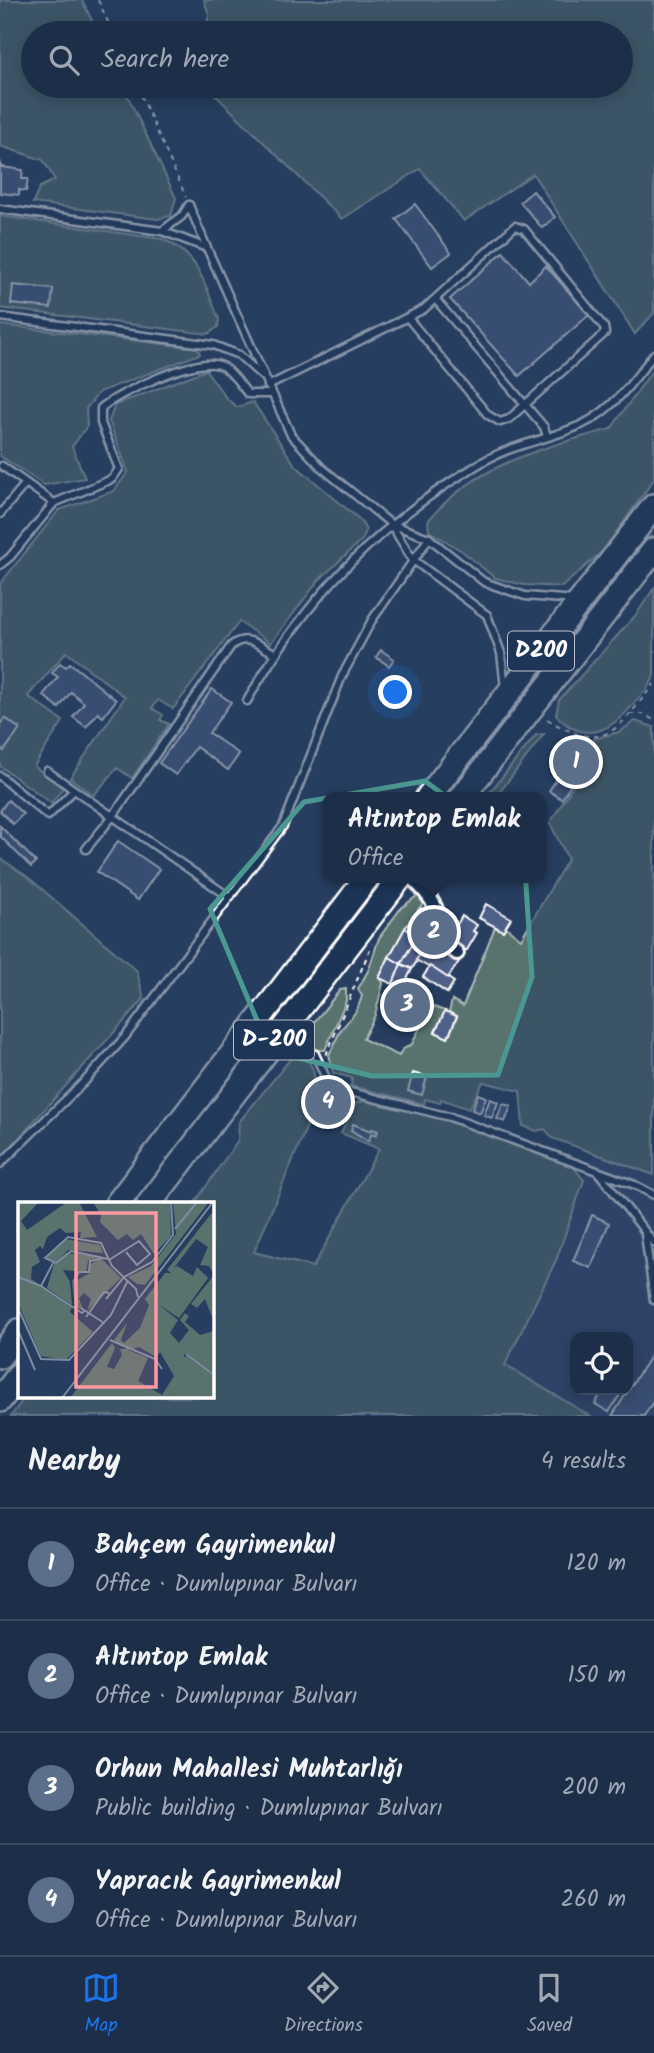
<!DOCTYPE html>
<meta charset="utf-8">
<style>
body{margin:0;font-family:Kalam,sans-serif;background:#253650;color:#f1f3f6}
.controls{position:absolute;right:21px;bottom:21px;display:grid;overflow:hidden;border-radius:14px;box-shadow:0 4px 18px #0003}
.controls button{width:63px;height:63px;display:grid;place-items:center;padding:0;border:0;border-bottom:2px solid #3b4a61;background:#1d2e49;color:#f1f3f6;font:35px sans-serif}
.you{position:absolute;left:396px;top:693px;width:24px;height:24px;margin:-18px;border:5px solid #fff;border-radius:50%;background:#1a73e8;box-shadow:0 0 0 10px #1a73e833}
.badge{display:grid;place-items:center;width:46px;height:46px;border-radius:50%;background:#1a73e8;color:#fff;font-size:23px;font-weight:700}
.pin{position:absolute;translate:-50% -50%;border:4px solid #fff;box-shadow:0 2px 7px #0006}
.popup{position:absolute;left:322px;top:792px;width:224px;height:91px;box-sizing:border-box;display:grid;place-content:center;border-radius:14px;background:#1d2e49;filter:drop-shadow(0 2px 5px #0005);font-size:23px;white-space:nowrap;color:#a0a8b4}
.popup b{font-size:26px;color:#f1f3f6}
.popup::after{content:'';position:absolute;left:50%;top:100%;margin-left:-14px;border:14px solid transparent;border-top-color:#1d2e49}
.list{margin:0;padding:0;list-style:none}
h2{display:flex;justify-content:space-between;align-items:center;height:91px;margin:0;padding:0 28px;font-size:30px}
h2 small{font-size:23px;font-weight:400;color:#a0a8b4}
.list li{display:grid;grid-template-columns:46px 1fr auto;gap:21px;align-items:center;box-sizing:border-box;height:112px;padding:0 28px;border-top:2px solid #3b4a61}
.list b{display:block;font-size:26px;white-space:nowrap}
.list p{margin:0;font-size:23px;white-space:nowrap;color:#a0a8b4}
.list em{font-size:23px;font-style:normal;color:#a0a8b4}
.icon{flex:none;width:38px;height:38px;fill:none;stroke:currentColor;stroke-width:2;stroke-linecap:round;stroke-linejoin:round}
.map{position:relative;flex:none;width:654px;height:1416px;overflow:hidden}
.search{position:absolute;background:#1d2e49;box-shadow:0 4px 18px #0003;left:21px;right:21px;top:21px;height:77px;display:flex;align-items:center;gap:18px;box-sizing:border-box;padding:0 24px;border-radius:38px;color:#a0a8b4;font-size:26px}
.sheet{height:539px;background:#1d2e49}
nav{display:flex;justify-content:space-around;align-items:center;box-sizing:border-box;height:98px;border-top:2px solid #3b4a61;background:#1d2e49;font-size:19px;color:#a0a8b4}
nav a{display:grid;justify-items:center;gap:4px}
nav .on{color:#1a73e8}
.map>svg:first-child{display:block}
.built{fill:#374c70;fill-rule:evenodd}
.green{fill:#59726e;stroke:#acb8b6;stroke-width:2}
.building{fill:#506088;stroke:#fff;stroke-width:2}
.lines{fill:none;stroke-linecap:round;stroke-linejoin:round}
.lane-casing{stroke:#fff;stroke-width:11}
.street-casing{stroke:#fff;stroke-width:18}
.highway-casing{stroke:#fff;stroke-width:28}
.path{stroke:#fff;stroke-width:2;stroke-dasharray:5 5;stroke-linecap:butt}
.lane{stroke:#1d3557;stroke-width:6}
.street{stroke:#1d3557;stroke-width:12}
.highway{stroke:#1d3557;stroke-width:23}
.marked{fill:none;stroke:#4b9892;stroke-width:5;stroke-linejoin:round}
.labels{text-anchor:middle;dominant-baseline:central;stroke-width:5;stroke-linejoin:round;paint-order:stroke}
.shield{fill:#1d3557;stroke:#bbc2cd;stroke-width:2}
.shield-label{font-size:23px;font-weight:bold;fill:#fff}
.inset-road{fill:none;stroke:#7d8ba0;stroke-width:2}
.view{fill:#ff9aa2;fill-opacity:0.15;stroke:#ff9aa2;stroke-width:3.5}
.inset-edge{fill:none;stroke:#fff;stroke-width:3.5}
</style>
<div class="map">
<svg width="654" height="1416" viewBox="0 0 654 1416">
<rect width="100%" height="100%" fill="#273e61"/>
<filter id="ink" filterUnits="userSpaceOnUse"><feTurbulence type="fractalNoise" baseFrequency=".0143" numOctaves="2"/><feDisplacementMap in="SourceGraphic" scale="14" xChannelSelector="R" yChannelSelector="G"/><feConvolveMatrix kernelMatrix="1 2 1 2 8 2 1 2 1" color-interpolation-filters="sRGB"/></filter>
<g filter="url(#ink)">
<path class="built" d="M594,1152L654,1174V1416H590L505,1365L556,1260ZM575,1337H628V1390H575Z"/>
<g class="green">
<path d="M0,0H82L98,33H33V86H123L176,198L171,216L157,219L33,203L40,187L55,180L43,160L0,146Z"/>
<path d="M204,0H654V313L635,334L533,174L464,221L420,169L342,219L206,86H621V33H205L209,15Z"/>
<path d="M0,216L162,239C200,254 204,284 219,319L218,327L208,334L0,308Z"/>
<path d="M0,325L198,348L200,354L99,392L86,409L87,426L72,447L85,478L44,485L0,456Z"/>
<path d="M654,368V479L604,550L562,587L524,585L495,578L462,551L429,531L428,521C473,465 544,447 611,429Z"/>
<path d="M206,370L227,399L237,407L253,402L295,465L360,520L366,530L363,539L319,580L271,643L239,622L173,709L158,700L152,708L163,715L160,720L169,724L132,778L117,768L94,795L70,778L125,697L66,652L28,696L63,721L34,766L63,788L51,803L0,766V584L59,510L114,491L128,472L109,421L115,405Z"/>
<path d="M654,588C654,616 654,647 654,674C653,684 642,694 636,701C614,729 586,747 556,715L559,700L636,615Z"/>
<path d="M635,721L654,727V1175L552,1138L545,1129L536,1131L523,1126L520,1091L483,1082L469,1109L441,1099L440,1103L425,1099L424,1104L351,1086L352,1078L333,1073L329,1054C335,1046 337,1034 343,1027C352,1017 358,1011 362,996L358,989L369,969L379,938L401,908L417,896L426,900L405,928L380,977L383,983L375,1015L363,1039L399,1056L402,1050L412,1044L425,1017L416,1012L420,1002L445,1011L435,1032L448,1038L457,1017L449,1013L452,1000L463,1006L495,927L503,931L506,927L521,939L568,859L550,823L594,752L593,739L619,732Z"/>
<path d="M544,734L496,797H486L536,735Z"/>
<path d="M0,858L29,878L137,971L144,999L0,1159Z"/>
<path d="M346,989V1001L325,1050H314L307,1044V1031L340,990Z"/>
<path d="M295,1053C315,1058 315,1076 315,1093L319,1098L254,1252L313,1267L379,1149L341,1133L356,1103L364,1101L454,1121L572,1165L584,1180L556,1260L505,1365L590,1416H11L25,1397H212V1204H194L238,1140L239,1122Z"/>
</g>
<g class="building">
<path d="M0,161L2,167L23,170L22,179H28L26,191L19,190V195L0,193Z"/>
<path d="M533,191L555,217L542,228L520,202Z"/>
<path d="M415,204L451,253L432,267L396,219Z"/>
<path d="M503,252L529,282L546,266L589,315L519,376L450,299Z"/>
<path d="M13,285L53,289L51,308L11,304Z"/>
<path d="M381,650L394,659L389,666L376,657Z"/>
<path d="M60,663L66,667L70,663L116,700L103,717L98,713L86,727L73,717L84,703L71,692L59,708L43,695L58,677L52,673Z"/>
<path d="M212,689L231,702L209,733L239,754L228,770L196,747L176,775L159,763Z"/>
<path d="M5,718L20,729L4,751L0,748V724Z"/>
<path d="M578,743L591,752L573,781L560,773Z"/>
<path d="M560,773L573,781L562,799L549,791Z"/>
<path d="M8,800L23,814L13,824L0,811Z"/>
<path d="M0,826L36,862L31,867L0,836Z"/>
<path d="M118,841L159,869L138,900L97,872Z"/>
<path d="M486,904L511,918L503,931L479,918Z"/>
<path d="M420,908L428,915L421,925L418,922L416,926L425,932L423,935L428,938L425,942L405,928Z"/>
<path d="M462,916L477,925L473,931L477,933L467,950H462L447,942Z"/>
<path d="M405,928L417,936L401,964L389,957Z"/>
<path d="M417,936L427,945L412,969L401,964Z"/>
<path d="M427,945L443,956L446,951L460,960L448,978L416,960Z"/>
<path d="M389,957L401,964L393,984L379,978Z"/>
<path d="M401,964L412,969L403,987L393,984Z"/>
<path d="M430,966L454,982L447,993L423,977Z"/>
<path d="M401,993L420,1002L413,1018L393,1009Z"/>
<path d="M445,1011L457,1016L448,1038L435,1032Z"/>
<path d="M413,1073L427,1077L422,1095L408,1091Z"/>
<path d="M324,1093L338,1098L333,1111L319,1106Z"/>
<path d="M478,1094L486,1097L480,1113L472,1110Z"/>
<path d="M490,1099L498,1102L492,1118L484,1115Z"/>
<path d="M503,1104L511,1106L505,1122L497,1119Z"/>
<path d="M353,1124L371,1131L372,1129L378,1131L376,1135L372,1133L368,1141L351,1130Z"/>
<path d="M592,1215L609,1223L591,1268L573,1261Z"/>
<path d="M654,1350V1400L644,1416H612Z"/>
<path d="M603,1390H623L609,1412L595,1404Z"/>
</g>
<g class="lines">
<g class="lane-casing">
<g id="lane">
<path d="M189,205L207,248"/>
<path d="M0,209L162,231L207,248L291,435L322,468L391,524L412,559L487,615L501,653L505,688"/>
<path d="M162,231L182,216L189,205"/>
<path d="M436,300L544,427L547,436"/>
<path d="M0,317L213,345L239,355L262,376"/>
<path d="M268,386L424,309L515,226L524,229L604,327L605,333L509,419L500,422L488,415L408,318"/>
<path d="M2,466L26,483"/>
<path d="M0,514L26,483L54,503L112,479L119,469L101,423V408C119,393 200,354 222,366C232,371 241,386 248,394H271"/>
<path d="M391,524L429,538L484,582L525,596L575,600"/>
<path d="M0,565L10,557L54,503"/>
<path d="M247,701C306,597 377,525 479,464C511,444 549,440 583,424C614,409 634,380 654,354"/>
<path d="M47,771L228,896"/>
<path d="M0,776L48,816L74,790"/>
<path d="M86,849L113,816L231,646C246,633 259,645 274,653"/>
<path d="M282,1038L315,1054L330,1087L450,1117L635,1185L654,1195"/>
<path d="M0,1164L85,1081L125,1037L283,826L342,676L372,620L429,538"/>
<path d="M598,1172L654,1243"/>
<path d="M645,1234L654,1300"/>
</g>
</g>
<g class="street-casing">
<path id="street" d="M412,878C436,901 439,911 444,943L457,953"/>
</g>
<g class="highway-casing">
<g id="highway">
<path d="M428,797L654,506"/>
<path d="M462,797L654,550"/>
<path d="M117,1204L367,878"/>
<path d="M149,1204L400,878"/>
<path d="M0,1356L19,1331"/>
<path d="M0,1400L19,1375"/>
</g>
</g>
<g class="path">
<path d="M98,0L113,33"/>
<path d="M137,86L186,197"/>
<path d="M629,714H643L654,720"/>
<path d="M547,719C606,755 616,731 654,684"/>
<path d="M326,1055L372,944"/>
</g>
<use href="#lane" class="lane"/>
<use href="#street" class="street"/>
<use href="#highway" class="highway"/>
</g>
</g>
<path d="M0 0H654V1416H0ZM425,781L524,855L532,977L498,1075L372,1076L270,1051L210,909L304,802Z" fill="#273e61" fill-opacity=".55" fill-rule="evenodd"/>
<path class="marked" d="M425,781L524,855L532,977L498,1075L372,1076L270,1051L210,909L304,802Z"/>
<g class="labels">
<g class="shield">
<rect x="508" y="631.5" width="66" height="39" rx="5"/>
<rect x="234" y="1020.5" width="80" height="39" rx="5"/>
</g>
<g class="shield-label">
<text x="541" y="651">D200</text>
<text x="274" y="1040">D-200</text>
</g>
</g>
<g transform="translate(18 1202)">
<rect width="196" height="196" fill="#273e61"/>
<path d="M0,0H21L3,19L9,28L49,0H61L79,35L62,36L63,30L48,31L42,26L29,35L25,47L22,44L17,48L22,60L14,65L13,77L54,105L52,110L75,130L48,158L23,154L0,101ZM75,0H152L153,34L136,52L123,32L115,38L109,32L100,38L82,20L83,13ZM155,0H191L127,83L119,82L110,75L133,64L158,32ZM196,8V120L187,97L179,106L173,102L196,73L191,64L182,63L190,45L178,37L156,66L159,64L175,74L179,65L190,76L161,116L140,102L160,118L152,131L161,141L171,128L162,118L167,111L171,114L167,120L182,133L196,129V172L168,151L165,155L169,154L196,173V196H52L94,141L97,146L89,165L96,167L104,153L102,147H109L96,138L109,121L103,138L106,141L122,126L131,103L127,97L147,71H153L149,68ZM121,145L138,155L142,150L156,174L144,193L120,179L130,156L110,148ZM47,37L82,43L85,51L50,48L38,60L27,56ZM48,51L82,54L70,59L68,70L45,68L52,80L54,103L29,86L36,62ZM83,56L103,76L69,109L73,97L66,91L61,96L65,108L57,105L54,81L72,71L71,63Z" fill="#59726e" fill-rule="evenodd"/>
<path class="inset-road" d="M157,27L179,0M90,57L53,49L38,61L27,56L50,35L83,41L94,64L118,87L120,95M91,58L121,39L132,52L119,63L108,50M35,61L23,84L64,111L67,108M0,75L23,84M55,80L61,70H71L72,59L85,56M88,97L106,75L134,60L155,33L153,0M0,106L23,157L51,158L93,113L110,78M63,106L86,121M68,115L86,90L91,91M0,128L17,168M92,138L137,157L144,167M168,152L196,173M44,196L195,0"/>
<path class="view" d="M58,11H138V185H58Z"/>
<rect width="196" height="196" class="inset-edge"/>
</g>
</svg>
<div class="controls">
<button><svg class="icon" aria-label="locate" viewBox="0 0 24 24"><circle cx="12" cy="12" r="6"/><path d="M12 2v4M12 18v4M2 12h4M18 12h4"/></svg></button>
</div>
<div class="you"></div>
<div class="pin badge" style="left:576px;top:762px;background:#5c6f8a">1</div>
<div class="pin badge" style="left:434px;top:932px;background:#5c6f8a">2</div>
<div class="popup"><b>Altıntop Emlak</b>Office</div>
<div class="pin badge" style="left:407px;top:1005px;background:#5c6f8a">3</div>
<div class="pin badge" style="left:328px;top:1102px;background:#5c6f8a">4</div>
<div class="search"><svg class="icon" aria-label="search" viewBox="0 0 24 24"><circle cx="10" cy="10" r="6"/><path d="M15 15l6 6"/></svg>Search here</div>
</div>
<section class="sheet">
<h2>Nearby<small>4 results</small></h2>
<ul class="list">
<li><span class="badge" style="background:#5c6f8a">1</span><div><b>Bahçem Gayrimenkul</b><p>Office · Dumlupınar Bulvarı</p></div><em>120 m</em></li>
<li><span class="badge" style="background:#5c6f8a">2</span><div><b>Altıntop Emlak</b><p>Office · Dumlupınar Bulvarı</p></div><em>150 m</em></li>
<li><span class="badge" style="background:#5c6f8a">3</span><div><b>Orhun Mahallesi Muhtarlığı</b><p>Public building · Dumlupınar Bulvarı</p></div><em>200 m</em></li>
<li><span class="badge" style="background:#5c6f8a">4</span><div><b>Yapracık Gayrimenkul</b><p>Office · Dumlupınar Bulvarı</p></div><em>260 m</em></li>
</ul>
</section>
<nav>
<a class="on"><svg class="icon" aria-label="map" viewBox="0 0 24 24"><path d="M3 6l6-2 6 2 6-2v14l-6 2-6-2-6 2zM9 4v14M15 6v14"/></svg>Map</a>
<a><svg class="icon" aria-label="directions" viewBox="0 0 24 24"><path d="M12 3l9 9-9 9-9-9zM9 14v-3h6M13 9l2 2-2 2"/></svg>Directions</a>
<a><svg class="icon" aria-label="saved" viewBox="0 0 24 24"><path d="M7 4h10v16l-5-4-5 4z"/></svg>Saved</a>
</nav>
